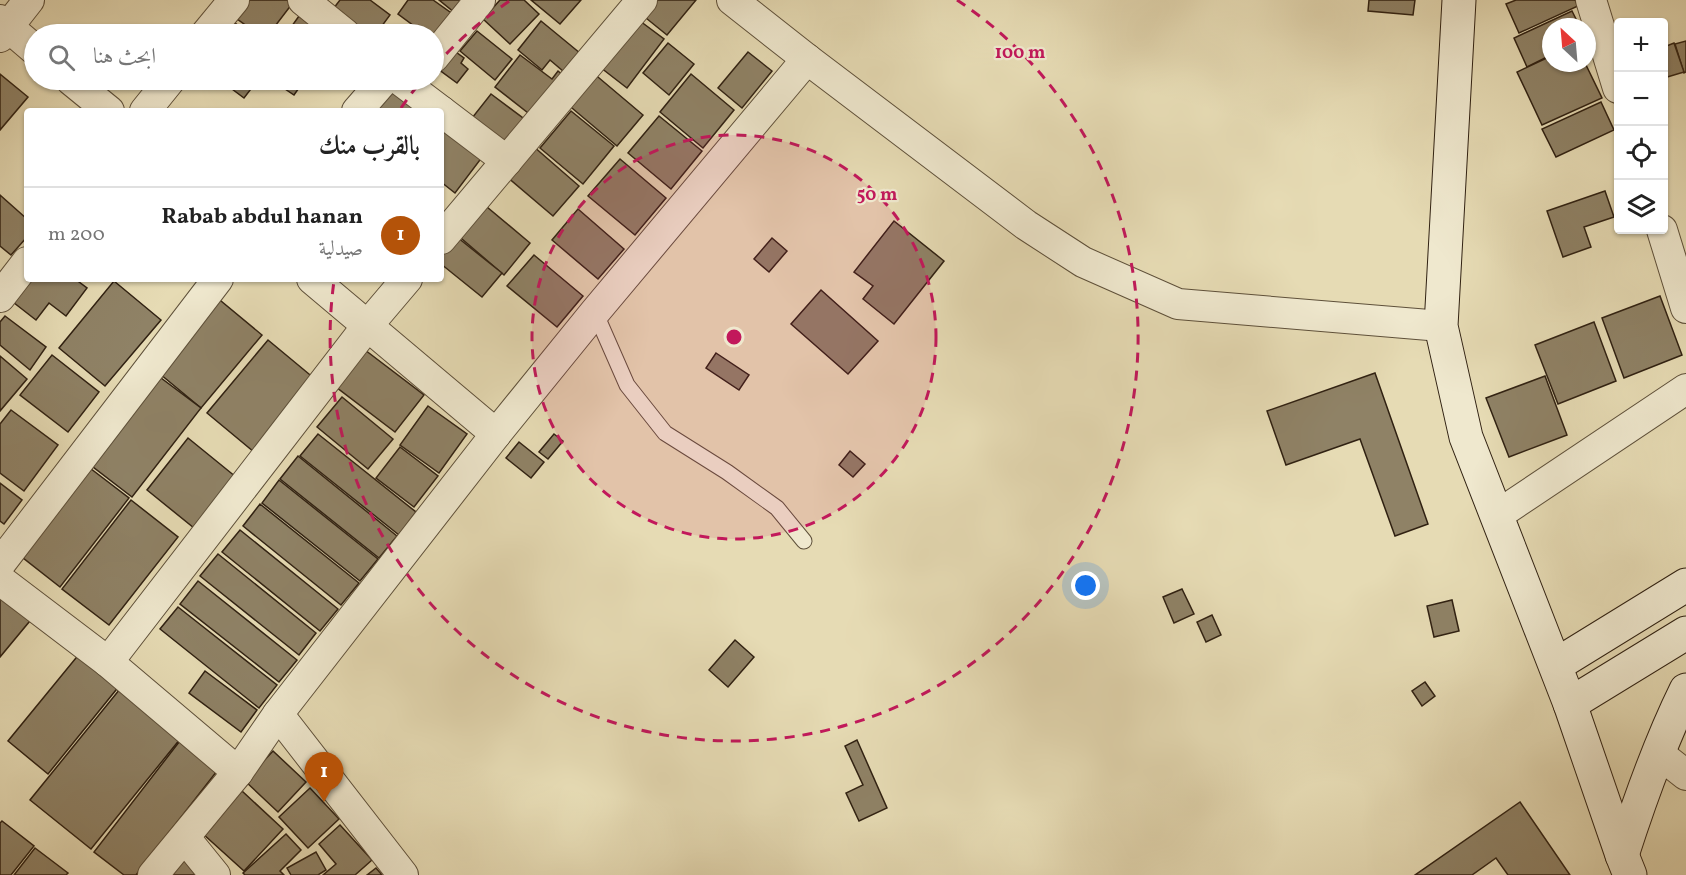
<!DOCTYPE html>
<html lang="ar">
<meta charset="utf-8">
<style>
body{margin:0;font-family:Vollkorn,Amiri,serif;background:#f6f6f6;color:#222;direction:rtl}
.controls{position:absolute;right:18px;top:18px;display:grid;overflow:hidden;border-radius:6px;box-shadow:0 2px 4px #0004}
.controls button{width:54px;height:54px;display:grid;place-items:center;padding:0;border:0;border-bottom:2px solid #e0e0e0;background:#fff;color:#222;font:30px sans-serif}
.compass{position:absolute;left:1542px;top:18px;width:54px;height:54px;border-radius:50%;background:#fff;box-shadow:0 2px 4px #0004;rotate:334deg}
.you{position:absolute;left:1086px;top:586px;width:21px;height:21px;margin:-15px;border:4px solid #fff;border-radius:50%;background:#1a73e8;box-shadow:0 0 0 9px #1a73e833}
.badge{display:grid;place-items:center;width:39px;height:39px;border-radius:50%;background:#b45309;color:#fff;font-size:20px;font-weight:700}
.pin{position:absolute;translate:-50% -50px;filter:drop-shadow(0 2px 3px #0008)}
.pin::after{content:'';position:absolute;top:32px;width:21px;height:18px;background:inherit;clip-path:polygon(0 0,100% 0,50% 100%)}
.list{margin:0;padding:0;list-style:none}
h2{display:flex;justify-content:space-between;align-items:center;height:78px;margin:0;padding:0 24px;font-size:26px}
h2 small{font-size:20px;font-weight:400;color:#767676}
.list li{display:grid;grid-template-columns:39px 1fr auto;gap:18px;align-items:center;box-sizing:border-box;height:96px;padding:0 24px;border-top:2px solid #e0e0e0}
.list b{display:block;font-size:22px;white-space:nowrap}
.list p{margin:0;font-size:20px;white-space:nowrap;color:#767676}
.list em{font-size:20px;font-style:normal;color:#767676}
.icon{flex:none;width:33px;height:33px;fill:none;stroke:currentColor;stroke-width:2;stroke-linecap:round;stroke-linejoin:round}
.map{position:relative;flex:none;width:1686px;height:875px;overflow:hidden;direction:ltr}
.search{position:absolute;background:#fff;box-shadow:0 2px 4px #0004;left:24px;top:24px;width:420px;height:66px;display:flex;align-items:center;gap:15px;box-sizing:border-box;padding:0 21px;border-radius:33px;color:#767676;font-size:22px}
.panel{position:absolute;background:#fff;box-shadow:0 2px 4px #0004;left:24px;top:108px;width:420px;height:174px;border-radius:6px;direction:rtl}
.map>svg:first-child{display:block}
.building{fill:#8f8266;stroke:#302112;stroke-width:1.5}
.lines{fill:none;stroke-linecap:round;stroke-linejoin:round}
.lane-casing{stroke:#5e503a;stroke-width:17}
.street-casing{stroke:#5e503a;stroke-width:32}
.secondary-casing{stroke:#302112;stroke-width:35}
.lane{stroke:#efe8ce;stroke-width:15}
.street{stroke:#efe8ce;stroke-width:30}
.secondary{stroke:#efe8ce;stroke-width:33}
.ring{fill:none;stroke:#c2185b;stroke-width:3;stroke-dasharray:10 8}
.centre{fill:#c2185b;stroke:#efe8ce;stroke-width:3}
.ring-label{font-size:18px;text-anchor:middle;font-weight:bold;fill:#c2185b;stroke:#efe8ce;stroke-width:4.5;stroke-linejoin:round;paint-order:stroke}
</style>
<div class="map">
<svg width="1686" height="875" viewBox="0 0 1686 875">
<rect width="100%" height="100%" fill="#e6dbb4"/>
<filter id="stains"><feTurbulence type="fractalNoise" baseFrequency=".00333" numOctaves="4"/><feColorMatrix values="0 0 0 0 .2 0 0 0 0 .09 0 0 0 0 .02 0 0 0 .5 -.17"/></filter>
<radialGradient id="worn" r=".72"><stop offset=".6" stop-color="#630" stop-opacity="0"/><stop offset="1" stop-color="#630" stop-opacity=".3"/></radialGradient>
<g class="building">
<path d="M245,0H295L269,34H258L233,16Z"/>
<path d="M340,0H370L390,15L376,34H367L333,9Z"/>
<path d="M408,0H433L457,17L434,34H425L398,14Z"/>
<path d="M439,0H474L460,17Z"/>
<path d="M500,0H524L539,14L510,44L483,19Z"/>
<path d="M531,0H581L560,24Z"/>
<path d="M652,0H696L667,35L641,14Z"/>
<path d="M1369,0H1415L1413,15L1368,11Z"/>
<path d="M1516,0H1575L1578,6L1519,33L1506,4Z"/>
<path d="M1572,11L1580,27H1551V55L1527,67L1514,38Z"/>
<path d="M299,16L311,24L304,34H295L289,30Z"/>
<path d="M229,19L251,34H218Z"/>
<path d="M541,21L586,58L570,77L550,60L542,70L518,50Z"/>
<path d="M640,21L664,39L627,88L596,64Z"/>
<path d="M313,28L322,34H309Z"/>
<path d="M413,29L422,34H409Z"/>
<path d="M477,31L512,59L495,80L460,51Z"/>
<path d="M1686,41V72L1684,73L1675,44Z"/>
<path d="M668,43L694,64L669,95L643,73Z"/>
<path d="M1674,43L1684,72L1664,78V47Z"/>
<path d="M449,47L464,58L461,63L468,69L457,83L434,66Z"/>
<path d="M748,52L772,71L742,108L718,88Z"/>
<path d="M520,55L552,79L558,71L569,80L532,116L495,87Z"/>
<path d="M1551,56V63H1585L1602,98L1542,125L1517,72Z"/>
<path d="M592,72L643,115L617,146L566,103Z"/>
<path d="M0,74L28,97L0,130Z"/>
<path d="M691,74L734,110L703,148L660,112Z"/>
<path d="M220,80H247L254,85L244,98Z"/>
<path d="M274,80H293L301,85L294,95L273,81Z"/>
<path d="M305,80H324L317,89Z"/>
<path d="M383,86L422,111H363Z"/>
<path d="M491,94L527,121L508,145L472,118Z"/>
<path d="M1601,102L1614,130L1556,157L1542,129Z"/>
<path d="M571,111L614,146L583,184L540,148Z"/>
<path d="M659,116L702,151L671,189L628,153Z"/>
<path d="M441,117L486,152L455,193L441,182Z"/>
<path d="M533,146L579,186L553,216L507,177Z"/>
<path d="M620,159L666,198L635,235L588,196Z"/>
<path d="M1605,191L1614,217L1584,227L1591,247L1563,257L1547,211Z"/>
<path d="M0,195L27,219V237L11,255L0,246Z"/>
<path d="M481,202L530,243L504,275L455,233Z"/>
<path d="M578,209L624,249L598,279L552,240Z"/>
<path d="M894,221L944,261L894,324L863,299L873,286L854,272Z"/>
<path d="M452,233L502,273L482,297L441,264V246Z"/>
<path d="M772,238L787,251L769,272L754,259Z"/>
<path d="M534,255L583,296L557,327L507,286Z"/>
<path d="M27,279H75L87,288L66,316L49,303L36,320L9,299Z"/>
<path d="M114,281L161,320L105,386L59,348Z"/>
<path d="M821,290L878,341L848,374L791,324Z"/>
<path d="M215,296L262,335L201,408L154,369Z"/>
<path d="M1660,296L1682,355L1624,378L1602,318Z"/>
<path d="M5,316L46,347L30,370L0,345V322Z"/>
<path d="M1594,322L1616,381L1558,404L1535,345Z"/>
<path d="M268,340L315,379L254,452L207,413Z"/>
<path d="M365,350L424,395L395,432L336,387Z"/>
<path d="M716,353L749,375L739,390L706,368Z"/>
<path d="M52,355L99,392L68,432L20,395Z"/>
<path d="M0,356L27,379L0,411Z"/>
<path d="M153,372L201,408L132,497L84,460Z"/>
<path d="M1375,373L1428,524L1395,536L1360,439L1286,465L1267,411Z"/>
<path d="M1545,376L1567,435L1509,457L1486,398Z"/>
<path d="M342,397L393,439L368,469L317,427Z"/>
<path d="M428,406L467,434L439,473L400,445Z"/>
<path d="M11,410L58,445L24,491L0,473V424Z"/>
<path d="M318,434L416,512L399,535L300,456Z"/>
<path d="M554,434L563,441L548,459L539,452Z"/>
<path d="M188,438L236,477L194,528L147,490Z"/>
<path d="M519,442L544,462L531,478L506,458Z"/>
<path d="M400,447L438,476L414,507L376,478Z"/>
<path d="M850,451L865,464L853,477L839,465Z"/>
<path d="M298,456L397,536L379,558L280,479Z"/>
<path d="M82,462L129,498L60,587L13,550Z"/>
<path d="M279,480L378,559L360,581L262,503Z"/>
<path d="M0,483L22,500L4,524L0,521Z"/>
<path d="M131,500L178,537L109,625L62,589Z"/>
<path d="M260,504L359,583L341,605L243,526Z"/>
<path d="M240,530L338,609L320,631L222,552Z"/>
<path d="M218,554L316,633L299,655L200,576Z"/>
<path d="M198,581L297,660L279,682L180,604Z"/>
<path d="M0,587L34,616L0,657Z"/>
<path d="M1182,589L1194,614L1174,623L1163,597Z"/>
<path d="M1452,600L1459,631L1434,637L1427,606Z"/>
<path d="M178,607L277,685L259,708L160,629Z"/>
<path d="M1212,615L1221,635L1206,642L1197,622Z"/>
<path d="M735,640L754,657L728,687L709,670Z"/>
<path d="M80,653L120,685L48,774L8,741Z"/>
<path d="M205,671L257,710L241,732L189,693Z"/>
<path d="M1425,682L1435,696L1422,706L1412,691Z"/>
<path d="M124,684L185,733L91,849L30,800Z"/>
<path d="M186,733L224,762L136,875H124L94,852Z"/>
<path d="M857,740L887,808L859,821L846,793L863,785L845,746Z"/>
<path d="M273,751L306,782L278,812L245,781Z"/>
<path d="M310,788L339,819L308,848L279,817Z"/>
<path d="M242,791L283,829L244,871L202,833Z"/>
<path d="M1520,802L1570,875H1508L1496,858L1472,875H1415Z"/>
<path d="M2,821L34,846L11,875H0V823Z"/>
<path d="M340,825L372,860L355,875H323L336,864L319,844Z"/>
<path d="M286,834L301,850L280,871L284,875H245L243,873Z"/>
<path d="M35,848L68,873L66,875H14Z"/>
<path d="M316,852L326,870L318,875H291L287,868Z"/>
<path d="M190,855L209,875H168Z"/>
<path d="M376,868L382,875H367Z"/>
</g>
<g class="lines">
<g class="lane-casing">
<path id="lane" d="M595,312L627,385L665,433L727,472L777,508L804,541"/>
</g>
<g class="street-casing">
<g id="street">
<path d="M303,0L345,34"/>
<path d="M732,0L807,59L1026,225L1083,262L1178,304L1441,326"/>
<path d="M1591,0L1618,88"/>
<path d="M0,20L34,49"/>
<path d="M206,34L234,0"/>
<path d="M0,37L29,0"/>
<path d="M434,57L480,0"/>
<path d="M71,80L109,111"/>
<path d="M400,80L441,111"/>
<path d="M145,111L170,80"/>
<path d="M357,111L384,80"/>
<path d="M441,111L507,161"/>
<path d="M1662,230L1686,308"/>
<path d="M441,239L642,0"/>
<path d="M312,279L496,434"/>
<path d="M0,297L27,262"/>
<path d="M1496,516L1686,389"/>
<path d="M0,564L218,279"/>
<path d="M0,580L108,662L238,772"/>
<path d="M108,662L368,325L407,279"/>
<path d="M278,714L403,875"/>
<path d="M1658,753L1686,775"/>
<path d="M185,838L215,875"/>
<path d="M153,875L238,772L278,714L496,434L595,312L807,59"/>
</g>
</g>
<g class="secondary-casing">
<g id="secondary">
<path d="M1459,0L1441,326L1466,437L1570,704L1622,855L1630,875"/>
<path d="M1556,665L1686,585"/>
<path d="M1570,704L1686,633"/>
<path d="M1622,855C1640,799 1660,743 1686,690"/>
</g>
</g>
<use href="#lane" class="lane"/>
<use href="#street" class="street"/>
<use href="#secondary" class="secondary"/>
</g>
<circle cx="734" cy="337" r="202" fill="#c2185b" fill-opacity=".12"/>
<g class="ring">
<circle cx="734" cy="337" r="202"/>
<path d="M401 108A404 404 0 0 1 422 80M434 67A404 404 0 0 1 511 0M957 0A404 404 0 1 1 334 281"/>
</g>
<circle cx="734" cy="337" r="9" class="centre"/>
<g class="ring-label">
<text x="1020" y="58">100 m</text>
<text x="877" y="200">50 m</text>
</g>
<rect width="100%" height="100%" filter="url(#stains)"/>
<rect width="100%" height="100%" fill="url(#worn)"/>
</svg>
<div class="controls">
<button>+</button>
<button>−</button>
<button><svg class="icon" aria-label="locate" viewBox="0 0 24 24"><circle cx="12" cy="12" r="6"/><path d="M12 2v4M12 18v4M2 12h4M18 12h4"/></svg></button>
<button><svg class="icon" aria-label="layers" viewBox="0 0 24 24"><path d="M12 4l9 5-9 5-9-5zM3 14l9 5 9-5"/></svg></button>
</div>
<svg class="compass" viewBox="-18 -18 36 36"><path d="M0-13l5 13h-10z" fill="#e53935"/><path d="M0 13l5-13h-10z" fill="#767676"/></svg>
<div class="you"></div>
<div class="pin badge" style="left:324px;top:802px">1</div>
<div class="search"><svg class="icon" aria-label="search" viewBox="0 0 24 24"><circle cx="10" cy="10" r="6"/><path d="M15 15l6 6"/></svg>ابحث هنا</div>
<section class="panel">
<h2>بالقرب منك<small></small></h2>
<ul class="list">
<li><span class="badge">1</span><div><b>Rabab abdul hanan</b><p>صيدلية</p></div><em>200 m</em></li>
</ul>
</section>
</div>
